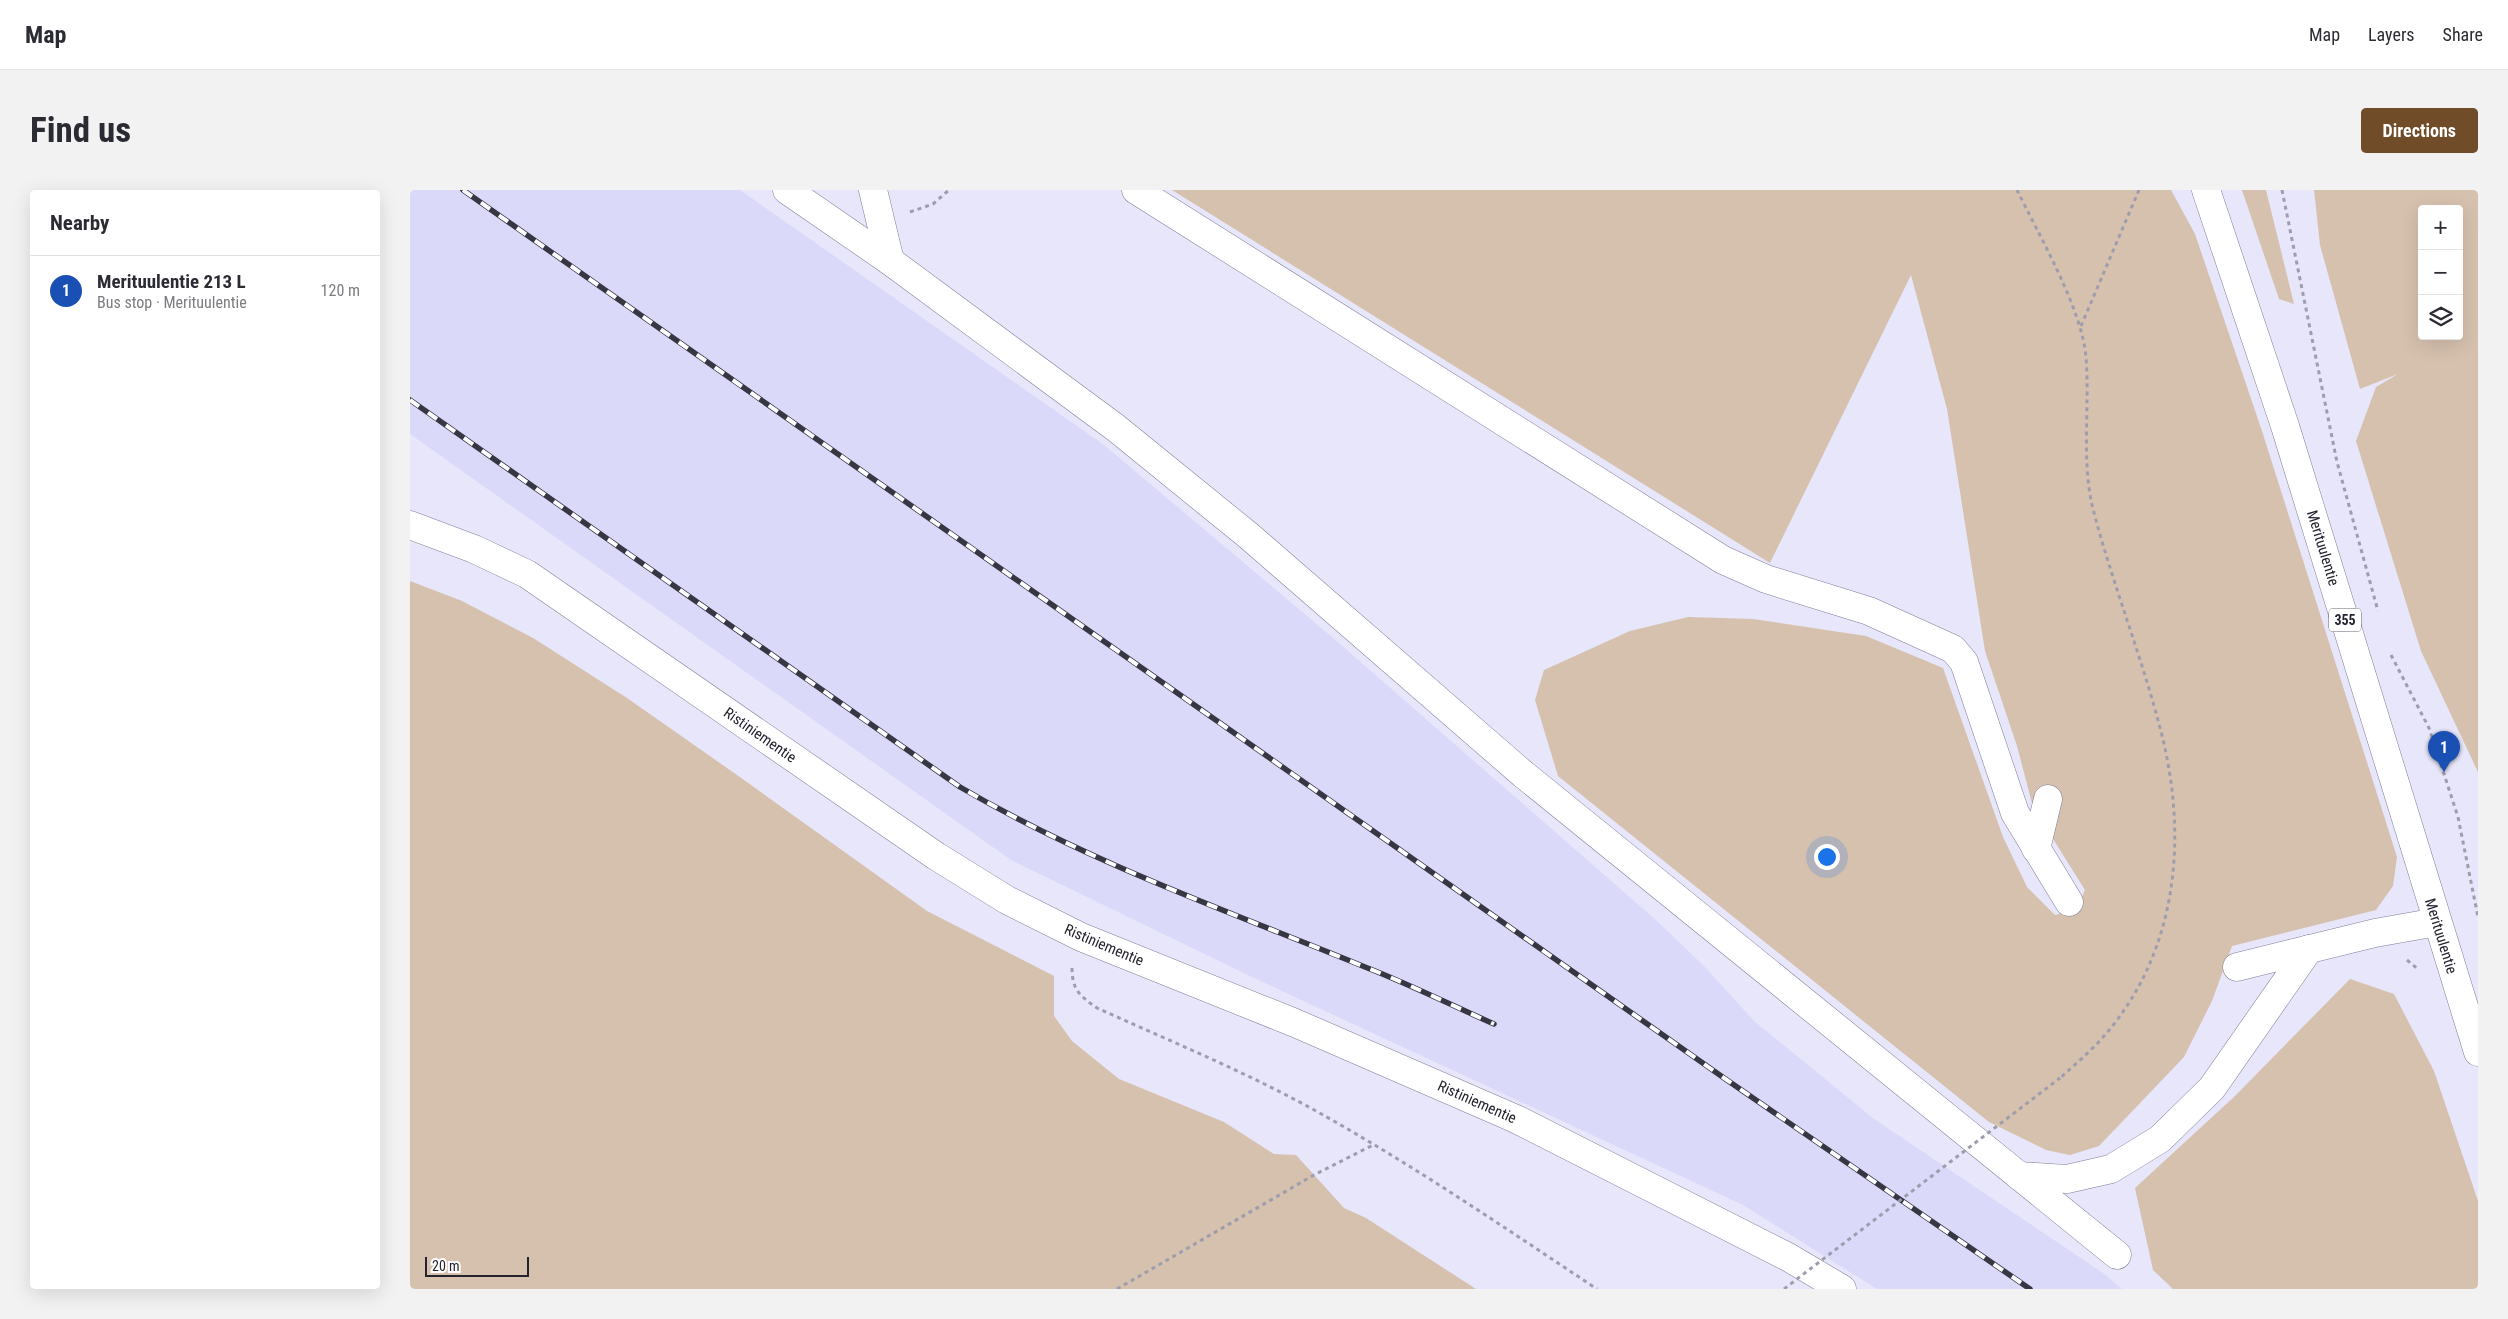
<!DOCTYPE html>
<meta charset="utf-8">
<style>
body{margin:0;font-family:"Roboto Condensed",sans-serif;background:#f2f2f3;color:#2b2b33}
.controls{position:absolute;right:15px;top:15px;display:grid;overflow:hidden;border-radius:5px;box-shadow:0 5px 20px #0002}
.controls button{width:45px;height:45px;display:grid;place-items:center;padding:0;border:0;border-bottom:1px solid #e1e1e2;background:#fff;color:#2b2b33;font:25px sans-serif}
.scale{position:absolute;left:15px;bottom:12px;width:104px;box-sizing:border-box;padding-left:5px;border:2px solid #23222e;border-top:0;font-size:14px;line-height:18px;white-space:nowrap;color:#23222e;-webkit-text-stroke:4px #fff;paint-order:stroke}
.you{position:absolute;left:1416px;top:666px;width:18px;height:18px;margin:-12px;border:4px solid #fff;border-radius:50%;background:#1a73e8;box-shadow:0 0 0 8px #1a73e833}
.badge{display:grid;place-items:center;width:32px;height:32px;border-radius:50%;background:#714c28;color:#fff;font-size:16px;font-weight:700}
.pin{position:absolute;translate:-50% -41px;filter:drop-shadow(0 1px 2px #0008)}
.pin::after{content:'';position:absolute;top:26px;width:18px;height:15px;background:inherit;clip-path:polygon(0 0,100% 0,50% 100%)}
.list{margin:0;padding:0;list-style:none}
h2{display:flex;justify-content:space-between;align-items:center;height:65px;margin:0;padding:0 20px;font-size:21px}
h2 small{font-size:16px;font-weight:400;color:#7c7c81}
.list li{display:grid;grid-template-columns:32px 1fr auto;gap:15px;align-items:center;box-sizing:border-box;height:70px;padding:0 20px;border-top:1px solid #e1e1e2}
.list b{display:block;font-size:19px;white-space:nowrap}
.list p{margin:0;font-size:16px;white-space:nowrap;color:#7c7c81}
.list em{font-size:16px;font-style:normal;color:#7c7c81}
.icon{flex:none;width:28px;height:28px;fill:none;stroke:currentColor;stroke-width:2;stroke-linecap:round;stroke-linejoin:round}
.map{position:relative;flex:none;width:2068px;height:1099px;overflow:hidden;border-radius:5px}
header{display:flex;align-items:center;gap:30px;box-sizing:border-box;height:70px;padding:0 25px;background:#fff;border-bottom:1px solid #e1e1e2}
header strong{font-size:24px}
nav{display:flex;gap:28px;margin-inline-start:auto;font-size:18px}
.intro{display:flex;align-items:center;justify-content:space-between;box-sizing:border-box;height:120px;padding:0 30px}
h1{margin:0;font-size:35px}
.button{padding:12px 22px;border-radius:5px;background:#714c28;color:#fff;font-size:18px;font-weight:700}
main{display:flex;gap:30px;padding:0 30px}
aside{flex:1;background:#fff;border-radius:5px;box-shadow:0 5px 20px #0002}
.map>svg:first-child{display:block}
.built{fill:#dbd9f9}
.green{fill:#d6c1ae;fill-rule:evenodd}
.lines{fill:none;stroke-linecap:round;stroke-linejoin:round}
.minor-casing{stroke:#7f7d9a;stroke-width:29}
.major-casing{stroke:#7f7d9a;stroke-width:29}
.path{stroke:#9e9dae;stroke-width:3;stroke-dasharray:4 4;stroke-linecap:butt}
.minor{stroke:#fff;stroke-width:28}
.major{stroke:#fff;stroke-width:28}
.rail-casing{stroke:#373643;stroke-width:5.5}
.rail{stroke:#fff;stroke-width:4;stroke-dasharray:11;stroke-linecap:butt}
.path-bridge{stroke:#9e9dae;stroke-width:3;stroke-dasharray:4 4;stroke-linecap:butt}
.labels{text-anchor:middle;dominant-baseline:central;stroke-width:5;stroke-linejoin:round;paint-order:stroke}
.shield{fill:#fff;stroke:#65646d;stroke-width:1}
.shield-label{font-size:14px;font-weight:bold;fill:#23222e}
.street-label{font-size:15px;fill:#23222e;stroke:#fff}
</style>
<header>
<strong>Map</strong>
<nav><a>Map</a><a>Layers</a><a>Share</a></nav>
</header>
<div class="intro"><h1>Find us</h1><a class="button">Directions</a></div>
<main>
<aside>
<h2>Nearby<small></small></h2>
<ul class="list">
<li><span class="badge" style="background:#1a4fb4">1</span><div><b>Merituulentie 213 L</b><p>Bus stop · Merituulentie</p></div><em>120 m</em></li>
</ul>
</aside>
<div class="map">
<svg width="2068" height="1099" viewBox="0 0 2068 1099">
<rect width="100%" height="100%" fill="#e7e6fa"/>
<path class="built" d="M0,0H330L694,255L922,447L1247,731L1295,777L1344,831L1464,929L1693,1083L1712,1099H1467L1333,1015L844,788L601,670L0,244Z"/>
<g class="green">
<path d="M762,0H1761L1785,44L1852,241L1987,667L1983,696L1966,720L1822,756L1802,811L1774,867L1689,956L1660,965L1636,960L1579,932L1148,586L1125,510L1134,480L1220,441L1278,427L1343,429L1456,446L1533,478L1593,647L1617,697L1645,725L1666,719L1675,700L1623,617L1607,556L1575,461L1537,219L1501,85L1360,373Z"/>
<path d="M1832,0H1856L1884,114L1869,109Z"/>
<path d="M1904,0H2068V582L2011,461L1946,251L1966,197L1988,184L1950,199L1910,55ZM2012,19H2049V146H2012Z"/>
<path d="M0,391L52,411L123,448L217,508L327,585L517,721L644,786V826L662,851L709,889L814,932L864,964L886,965L934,1018L956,1028L1066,1099H0Z"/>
<path d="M1940,789L1984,804L2024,881L2068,1011V1099H1763L1743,1080L1725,998L1825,906Z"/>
</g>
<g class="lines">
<g class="minor-casing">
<g id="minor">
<path d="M377,0L480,71L706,238L839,346L1113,584L1707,1065"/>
<path d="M463,0L480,71"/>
<path d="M726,0L1313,370L1356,389L1459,421L1543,459L1554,472L1605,623L1659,712"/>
<path d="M0,335L64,359L117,384L526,666L597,710L671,747L885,833L1106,929L1378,1067L1432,1099"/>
<path d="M1626,659L1638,609"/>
<path d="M1827,777L1965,743L2027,732"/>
<path d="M1609,986L1657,989L1701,979L1750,949L1802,898L1899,759"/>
</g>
</g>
<g class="major-casing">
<path id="major" d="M1796,0L1875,236L2068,862"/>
</g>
<g class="path">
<path d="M1607,0C1629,45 1672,119 1676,167C1680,216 1671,271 1683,319C1702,392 1730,462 1749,534C1777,636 1771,748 1704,834C1688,855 1669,871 1650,888"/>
<path d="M1872,0L1927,272L1968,421"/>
<path d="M500,22L523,14L539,0"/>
<path d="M1671,136L1729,0"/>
<path d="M1981,465L2019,538L2048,627L2068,727"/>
<path d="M1997,770L2009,780"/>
<path d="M662,778C662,800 670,806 687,818C760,851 836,882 906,921C1003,975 1095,1038 1187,1099"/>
<path d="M707,1099L904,985L963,955"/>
</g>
<use href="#minor" class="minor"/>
<use href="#major" class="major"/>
<g class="rail-casing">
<g id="rail">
<path d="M53,0L1314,888L1620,1099"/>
<path d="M0,210L550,597C678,672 818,721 955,777C999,794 1041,815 1084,834"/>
</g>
</g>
<use href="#rail" class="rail"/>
<path class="path-bridge" d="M1374,1099L1650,888"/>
</g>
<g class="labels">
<rect class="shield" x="1919" y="418.5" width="32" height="23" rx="4"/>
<g class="shield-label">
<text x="1935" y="430">355</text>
</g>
<g class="street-label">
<text transform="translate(1913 358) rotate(73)">Merituulentie</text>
<text transform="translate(350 545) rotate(35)">Ristiniementie</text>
<text transform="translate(2031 746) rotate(73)">Merituulentie</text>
<text transform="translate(694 755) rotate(23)">Ristiniementie</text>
<text transform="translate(1067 912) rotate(24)">Ristiniementie</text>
</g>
</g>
</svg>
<div class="controls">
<button>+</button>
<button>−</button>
<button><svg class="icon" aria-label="layers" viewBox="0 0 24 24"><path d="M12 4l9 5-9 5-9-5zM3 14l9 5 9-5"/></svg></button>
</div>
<div class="scale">20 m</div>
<div class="you"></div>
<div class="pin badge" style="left:2034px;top:582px;background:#1a4fb4">1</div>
</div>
</main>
